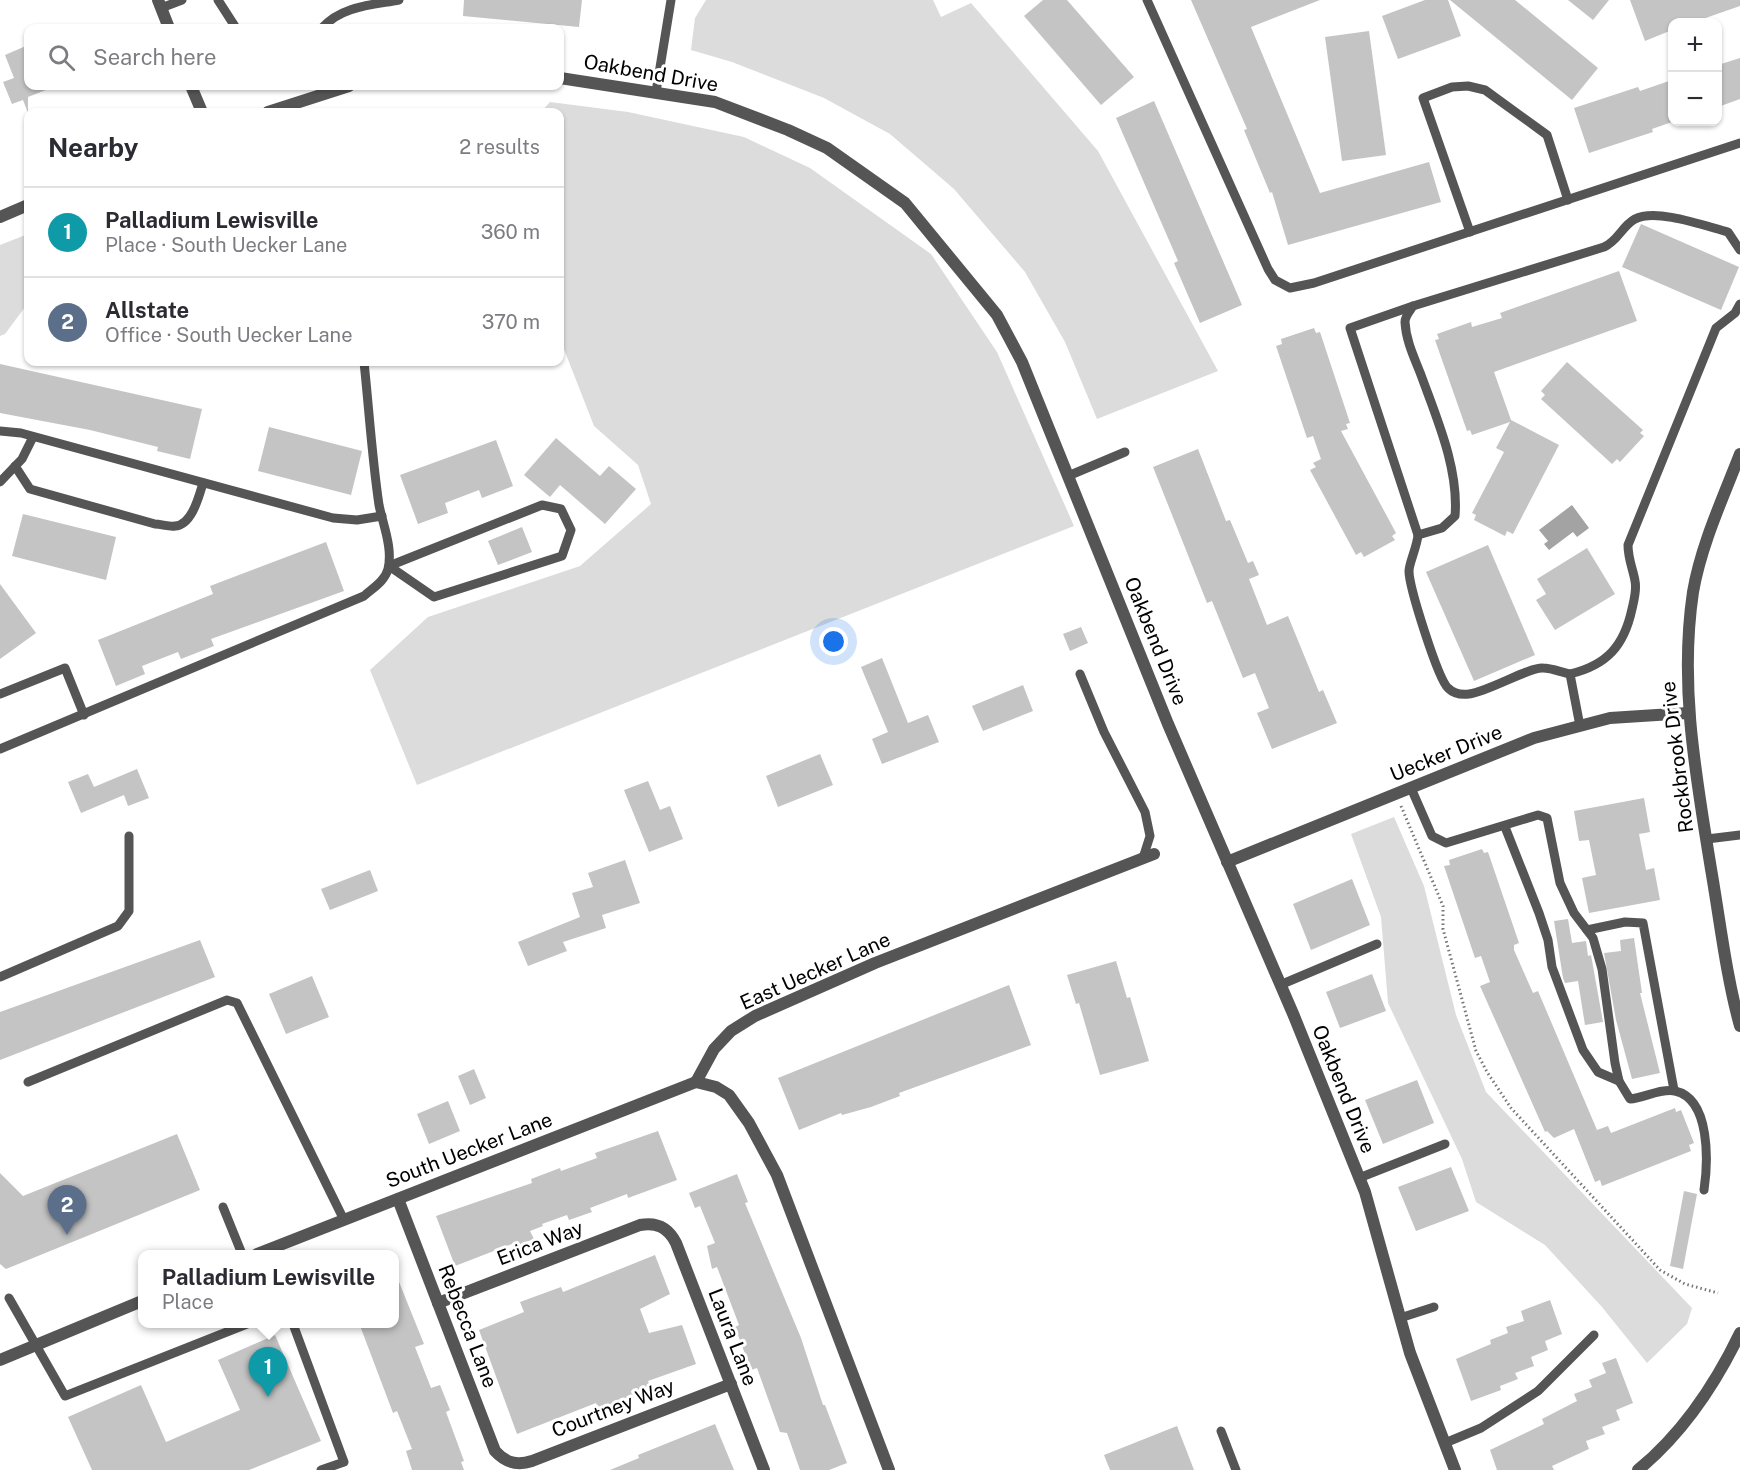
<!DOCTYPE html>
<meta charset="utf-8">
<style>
body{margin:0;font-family:"Public Sans",sans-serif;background:#f2f2f3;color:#2b2b33}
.controls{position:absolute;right:18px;top:18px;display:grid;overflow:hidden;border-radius:12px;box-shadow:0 2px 4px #0004}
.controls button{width:54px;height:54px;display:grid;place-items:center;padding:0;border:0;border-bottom:2px solid #e1e1e2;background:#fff;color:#2b2b33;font:30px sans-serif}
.you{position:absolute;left:834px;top:642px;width:21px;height:21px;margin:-15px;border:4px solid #fff;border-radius:50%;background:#1a73e8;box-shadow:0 0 0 9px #1a73e833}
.badge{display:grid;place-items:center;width:39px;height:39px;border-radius:50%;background:#1a73e8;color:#fff;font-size:20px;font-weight:700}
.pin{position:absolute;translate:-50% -50px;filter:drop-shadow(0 2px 3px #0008)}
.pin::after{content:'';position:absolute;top:32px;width:21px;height:18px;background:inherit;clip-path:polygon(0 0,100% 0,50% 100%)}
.popup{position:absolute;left:138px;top:1250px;width:261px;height:78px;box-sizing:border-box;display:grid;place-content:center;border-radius:12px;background:#fff;filter:drop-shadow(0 2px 4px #0005);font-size:20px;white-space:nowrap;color:#7c7c81}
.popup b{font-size:22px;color:#2b2b33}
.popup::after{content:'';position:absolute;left:50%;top:100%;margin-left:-12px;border:12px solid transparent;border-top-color:#fff}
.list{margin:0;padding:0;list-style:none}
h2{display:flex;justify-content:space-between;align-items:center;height:78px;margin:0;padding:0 24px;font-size:26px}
h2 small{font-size:20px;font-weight:400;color:#7c7c81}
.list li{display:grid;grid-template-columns:39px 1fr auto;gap:18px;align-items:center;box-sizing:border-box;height:90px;padding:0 24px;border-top:2px solid #e1e1e2}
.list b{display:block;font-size:22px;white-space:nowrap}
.list p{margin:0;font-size:20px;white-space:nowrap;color:#7c7c81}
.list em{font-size:20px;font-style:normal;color:#7c7c81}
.icon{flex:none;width:33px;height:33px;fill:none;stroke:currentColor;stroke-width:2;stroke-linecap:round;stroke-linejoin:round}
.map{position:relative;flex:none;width:1740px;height:1470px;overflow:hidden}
.search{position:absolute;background:#fff;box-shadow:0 2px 4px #0004;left:24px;top:24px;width:540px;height:66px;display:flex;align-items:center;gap:15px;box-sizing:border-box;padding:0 21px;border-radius:12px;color:#7c7c81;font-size:22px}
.panel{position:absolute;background:#fff;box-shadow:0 2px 4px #0004;left:24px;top:108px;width:540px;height:258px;border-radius:12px}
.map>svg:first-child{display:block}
.green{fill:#dcdcdc}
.water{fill:#a3a3a3}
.building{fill:#c4c4c4}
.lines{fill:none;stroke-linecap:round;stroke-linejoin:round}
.path{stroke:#777;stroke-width:3;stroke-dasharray:1.5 3;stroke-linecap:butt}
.service{stroke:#555;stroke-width:9}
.minor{stroke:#555;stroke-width:12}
.tertiary{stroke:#555;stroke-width:12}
.labels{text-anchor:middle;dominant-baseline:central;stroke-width:6;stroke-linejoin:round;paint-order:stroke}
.street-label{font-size:20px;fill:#000;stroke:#fff}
</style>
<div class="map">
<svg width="1740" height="1470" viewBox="0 0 1740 1470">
<rect width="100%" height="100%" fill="#fff"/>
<g class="green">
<path d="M706,0H933L941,17L971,3L1098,151L1218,371L1097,419L1065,342L1025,272L954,189L890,134L824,98L732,62L691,50L695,18Z"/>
<path d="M550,102L628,112L744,137L810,168L931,254L997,352L1074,526L417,785L370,670L428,617L580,566L651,504L638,465L594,426L560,339V112H541Z"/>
<path d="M28,234V303L5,334L0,336V245Z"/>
<path d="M1394,817L1424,886L1456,1015L1486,1092L1692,1308L1687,1324L1647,1363L1602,1307L1545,1245L1476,1202L1462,1159L1388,1003L1381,917L1351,834Z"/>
</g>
<path class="water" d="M1572,505L1589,528L1577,537L1573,532L1549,550L1544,544L1548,541L1539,530Z"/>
<g class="building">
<path d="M464,0H582L579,27L463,16Z"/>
<path d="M1043,0H1067L1134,77L1101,105L1024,16Z"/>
<path d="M1191,0H1320L1251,27L1320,193L1429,162L1441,202L1288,245L1272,192L1270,193L1244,130L1247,129Z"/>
<path d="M1425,0H1448L1461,36L1398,59L1382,16Z"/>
<path d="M1450,0H1515L1598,68L1572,100Z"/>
<path d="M1568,0H1609L1593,20Z"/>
<path d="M1630,0H1740V6L1694,22H1672V30L1645,41Z"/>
<path d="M1369,31L1386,155L1342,161L1325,37Z"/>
<path d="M28,45V86H56L28,97V113L23,100L12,104L3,82L14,78L5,55Z"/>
<path d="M1740,58V99L1718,107V65Z"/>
<path d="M1672,80V122L1652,129L1653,132L1589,153L1574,108L1638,87L1640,91Z"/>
<path d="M1154,101L1242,305L1200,323L1174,263L1178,261L1116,118Z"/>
<path d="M1641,224L1739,267L1721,310L1622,267Z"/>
<path d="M1619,271L1637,321L1494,372L1511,420L1559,445L1513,534L1507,531L1505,536L1474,520L1476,515L1472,513L1504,452L1496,448L1510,422L1472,435L1470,430L1467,431L1435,340L1439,339L1437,334L1471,322L1472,327L1502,318L1500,313Z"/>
<path d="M1314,328L1316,333L1320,332L1350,423L1346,424L1348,429L1341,431L1396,533L1392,536L1395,540L1364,557L1361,552L1356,555L1310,470L1316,467L1313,463L1321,459L1313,436L1307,438L1276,346L1282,344L1281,339Z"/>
<path d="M1567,362L1643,430L1640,433L1644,436L1620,462L1617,459L1612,464L1541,399L1545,395L1541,391Z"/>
<path d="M0,364L202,409L190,459L157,451L158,447L90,430L0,413Z"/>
<path d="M269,427L362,451L351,495L258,471Z"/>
<path d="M556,438L600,476L609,466L636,489L605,524L560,485L550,497L524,475Z"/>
<path d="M496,440L513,486L482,498L479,490L445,503L448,513L418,524L400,475Z"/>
<path d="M1198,449L1226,521L1230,520L1248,563L1253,561L1259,575L1249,579L1267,625L1288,616L1319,692L1323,690L1337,723L1272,749L1257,713L1269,708L1255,673L1243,678L1212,601L1207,603L1153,467Z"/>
<path d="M23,514L116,537L106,580L12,556Z"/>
<path d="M522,527L532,552L498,565L488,541Z"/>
<path d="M326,542L344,591L211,639L214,646L181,659L178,652L142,666L145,674L116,686L98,640L213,594L210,586Z"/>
<path d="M1488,545L1535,655L1474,681L1426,572Z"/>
<path d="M1587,548L1615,594L1555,630L1536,600L1546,594L1537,579Z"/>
<path d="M0,584L36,633L0,659Z"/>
<path d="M1081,627L1088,643L1070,651L1063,634Z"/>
<path d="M882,658L908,723L928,715L939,742L882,764L872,739L888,732L861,667Z"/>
<path d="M1023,685L1033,711L983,731L972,706Z"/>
<path d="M820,754L833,785L778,807L766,776Z"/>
<path d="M137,769L149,798L128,806L124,795L81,813L68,782L88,774L94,787Z"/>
<path d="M648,781L660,810L670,806L683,839L649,852L624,790Z"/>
<path d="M1644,798L1650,832L1639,834L1646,870L1654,868L1660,900L1589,913L1582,878L1596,875L1589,840L1579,841L1574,811Z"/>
<path d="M1482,849L1484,853L1488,852L1519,943L1514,945V950L1533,993L1538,991L1597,1130L1608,1126L1611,1133L1675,1108L1676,1112L1681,1110L1694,1143L1689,1145L1691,1151L1602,1186L1600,1180L1595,1182L1574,1129L1554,1138L1547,1131L1545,1132L1480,986L1490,982L1481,956L1475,958L1444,866L1450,865L1449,860Z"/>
<path d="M625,860L640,903L602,915L606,928L563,942L567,951L528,966L518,942L580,917L572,893L593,887L588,873Z"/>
<path d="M370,870L378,891L330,910L321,889Z"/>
<path d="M1352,879L1370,925L1311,950L1293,904Z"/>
<path d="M1568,919L1572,943L1586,941L1588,956L1591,955L1603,1022L1585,1025L1578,981L1565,983L1563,978L1554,921Z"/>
<path d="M1634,938L1642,993H1640L1660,1073L1632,1079L1616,1020L1604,953L1621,951L1620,940Z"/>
<path d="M200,940L215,977L0,1060V1012Z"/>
<path d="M1116,961L1127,998L1130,997L1149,1061L1100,1075L1079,1003L1076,1004L1067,975Z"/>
<path d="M1372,974L1386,1011L1340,1028L1326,992Z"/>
<path d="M312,976L329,1017L286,1034L269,994Z"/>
<path d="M1009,985L1031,1045L899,1093L900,1096L871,1107L842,1115L841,1113L799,1130L778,1078Z"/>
<path d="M474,1069L486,1098L470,1105L458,1076Z"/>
<path d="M1417,1080L1434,1123L1383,1144L1365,1100Z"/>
<path d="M448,1101L460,1131L429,1144L417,1114Z"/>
<path d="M658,1131L677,1180L628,1198L627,1194L590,1208L592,1212L569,1220L567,1215L542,1224L543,1226L530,1231L534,1239L518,1245L517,1242L455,1266L436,1216L532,1183L531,1179L560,1168L561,1171L597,1158L595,1153Z"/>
<path d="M177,1134L200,1190L6,1269L0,1264V1173L23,1196Z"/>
<path d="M1451,1167L1469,1211L1416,1231L1398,1187Z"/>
<path d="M737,1174L748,1202L745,1203L801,1338L823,1405H825L847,1463L829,1470H800L787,1433L780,1432L757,1368L751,1370L735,1327L739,1325L717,1267L712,1269L707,1246L715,1243L700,1206L695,1208L689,1193Z"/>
<path d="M1684,1191L1697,1194L1683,1269L1670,1266Z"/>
<path d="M655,1255L670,1294L640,1309L649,1333L682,1325L696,1364L648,1381L651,1388L629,1397L598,1409L596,1403L517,1434L479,1330L524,1312L520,1302L561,1287L563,1292Z"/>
<path d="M395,1272L424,1344L415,1347L431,1388L440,1385L450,1410L446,1412L464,1461L461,1462L464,1470H412L406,1451L412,1449L397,1411L393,1413L359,1323H394Z"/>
<path d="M1550,1300L1562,1334L1545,1341L1548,1350L1531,1357L1534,1366L1515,1373L1518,1379L1500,1386L1501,1390L1471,1401L1456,1359L1491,1344L1490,1340L1508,1333L1506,1327L1524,1321L1521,1311Z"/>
<path d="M275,1335L321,1441L249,1470H92L68,1417L141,1385L166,1442L240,1410L218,1360Z"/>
<path d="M1616,1358L1633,1403L1616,1410L1620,1420L1602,1427L1605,1434L1586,1441L1589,1449L1552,1466L1554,1470H1497L1490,1450L1544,1424L1542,1419L1577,1401L1574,1394L1592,1387L1589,1380L1606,1373L1602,1363Z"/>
<path d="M715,1424L734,1470H610L639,1458L638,1455Z"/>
<path d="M1177,1426L1194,1470H1110L1104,1455Z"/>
</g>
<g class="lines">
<path class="path" d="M1401,806L1443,906V929L1476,1051L1487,1072L1511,1108L1660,1270L1685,1284L1718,1293"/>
<g class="service">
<path d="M218,0L236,28"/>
<path d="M1147,0L1268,269L1275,280L1290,288L1314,283L1740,143"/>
<path d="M161,8L182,0"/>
<path d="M322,28C341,6 372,5 399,0"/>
<path d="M656,92L671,0"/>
<path d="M1470,232L1423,98L1452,87L1468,86L1485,90L1547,135L1568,200"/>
<path d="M1413,306L1350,328L1418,535C1417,547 1409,563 1409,571C1409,587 1438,679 1448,688C1454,694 1461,695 1469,694C1490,691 1529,667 1543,668C1551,668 1561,672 1570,674"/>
<path d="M0,431L21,433L333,518L357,520L382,516"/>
<path d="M15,466L30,489L155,524C161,524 169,527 175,526C192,525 199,496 203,483"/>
<path d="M1068,476L1125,452"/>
<path d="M0,482L22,459L33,437"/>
<path d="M542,505L561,509L571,530L562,556L434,597L389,566Z"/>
<path d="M1418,535L1442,528L1455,516C1459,469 1437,419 1421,375C1414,357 1406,341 1405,322C1405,316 1410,311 1413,306L1604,247C1618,241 1622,226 1635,219C1656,208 1705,226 1728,232L1740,250"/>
<path d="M1080,674L1104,732L1145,812L1150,836L1143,858"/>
<path d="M0,694L65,668L84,715"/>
<path d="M1580,726L1570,674C1607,665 1624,646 1632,609C1634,600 1637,590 1635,581C1633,569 1628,559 1628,545L1716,328L1735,313L1740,304"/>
<path d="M0,749L364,596C373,588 385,581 388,569C393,548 383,525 379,505C372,458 369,409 364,362"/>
<path d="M1411,788L1432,836L1446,843L1538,815L1547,818L1560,883L1574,913L1593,938L1602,969L1615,1063L1619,1081L1630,1099C1644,1098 1661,1088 1675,1091C1711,1099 1708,1163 1704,1190"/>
<path d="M1505,827L1539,913L1548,940L1552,967L1583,1050L1598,1072L1619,1081"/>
<path d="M1707,839L1740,835"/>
<path d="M1587,930L1625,922L1643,923L1674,1090"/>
<path d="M0,977L118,926L129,911V836"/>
<path d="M1280,985L1377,944"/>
<path d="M28,1082L227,1000L237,1003L344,1220"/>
<path d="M1359,1178L1445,1144"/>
<path d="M223,1207L242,1254"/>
<path d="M9,1298L65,1396L247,1324"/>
<path d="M1400,1318L1434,1307"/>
<path d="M293,1324L344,1462L321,1470"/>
<path d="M1221,1431L1236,1470"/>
<path d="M1445,1443L1481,1428L1538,1391L1594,1335"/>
</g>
<g class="minor">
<path d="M1227,862L1534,738L1610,718L1688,713"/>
<path d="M696,1082L714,1049L731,1031L755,1016L875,963L1154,854"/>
<path d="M696,1082L716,1087L729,1095L749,1123L777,1175L889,1470"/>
<path d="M398,1199L495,1451C506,1463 517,1466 532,1461L731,1384"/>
<path d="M257,1254L696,1082"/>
<path d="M438,1303L640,1225C656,1222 668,1227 676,1243L764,1470"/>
<path d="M0,1360L142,1301"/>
</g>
<g class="tertiary">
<path d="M158,0L169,28"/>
<path d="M560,78L715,102L788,130L827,148L905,203L997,315L1022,362L1168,724L1294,1016L1365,1192L1410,1353L1455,1470"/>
<path d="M191,86L202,112"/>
<path d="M268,112L349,86"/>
<path d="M0,217L28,205"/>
<path d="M1740,454C1723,498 1701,545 1693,592C1679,686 1696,776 1711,869C1720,921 1726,975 1740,1026"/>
<path d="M1638,1470C1683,1433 1715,1385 1740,1333"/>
</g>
</g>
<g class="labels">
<g class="street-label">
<text transform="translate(651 73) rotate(10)">Oakbend Drive</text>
<text transform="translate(1156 641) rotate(68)">Oakbend Drive</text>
<text transform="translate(1446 753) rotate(-22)">Uecker Drive</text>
<text transform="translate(1677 757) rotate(-97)">Rockbrook Drive</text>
<text transform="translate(815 971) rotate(-24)">East Uecker Lane</text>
<text transform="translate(1344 1089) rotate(68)">Oakbend Drive</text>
<text transform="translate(469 1150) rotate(-21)">South Uecker Lane</text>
<text transform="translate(540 1243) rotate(-21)">Erica Way</text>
<text transform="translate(468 1326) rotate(69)">Rebecca Lane</text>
<text transform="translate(733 1337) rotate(69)">Laura Lane</text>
<text transform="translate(613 1408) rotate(-21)">Courtney Way</text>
</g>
</g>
</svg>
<div class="controls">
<button>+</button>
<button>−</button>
</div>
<div class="you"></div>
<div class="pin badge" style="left:268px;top:1397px;background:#0f9aa8">1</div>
<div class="popup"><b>Palladium Lewisville</b>Place</div>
<div class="pin badge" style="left:67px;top:1235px;background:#5c6f8a">2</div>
<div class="search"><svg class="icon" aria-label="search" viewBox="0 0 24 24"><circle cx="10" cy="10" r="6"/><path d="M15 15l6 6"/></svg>Search here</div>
<section class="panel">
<h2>Nearby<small>2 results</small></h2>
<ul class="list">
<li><span class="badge" style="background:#0f9aa8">1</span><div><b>Palladium Lewisville</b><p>Place · South Uecker Lane</p></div><em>360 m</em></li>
<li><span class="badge" style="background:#5c6f8a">2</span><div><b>Allstate</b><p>Office · South Uecker Lane</p></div><em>370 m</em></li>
</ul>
</section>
</div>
